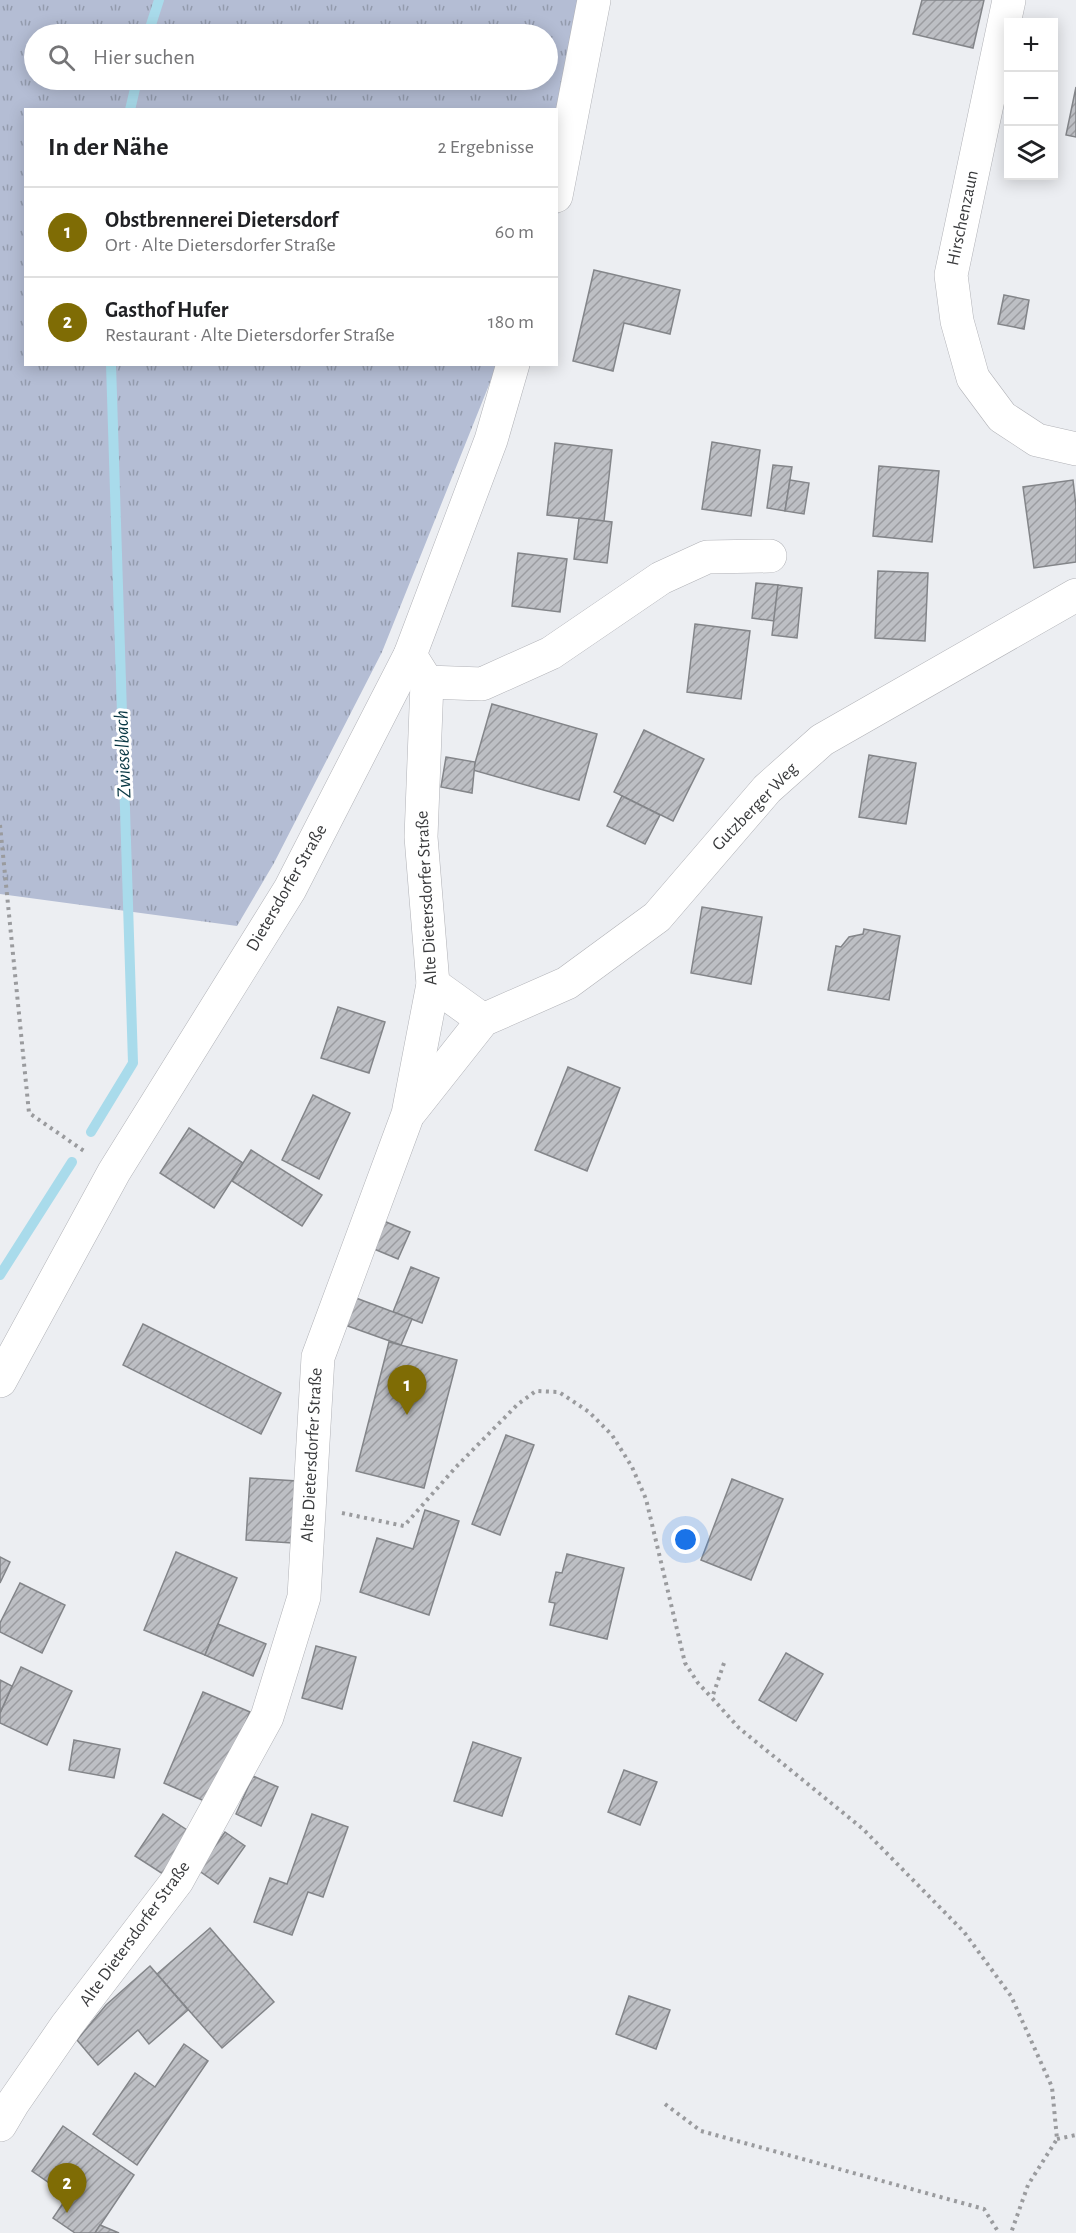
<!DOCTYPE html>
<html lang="de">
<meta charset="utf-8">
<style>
body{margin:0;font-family:"Alegreya Sans",sans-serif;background:#f2f2f2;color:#202124}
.controls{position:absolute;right:18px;top:18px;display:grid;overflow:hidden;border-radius:0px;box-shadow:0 3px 15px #0003}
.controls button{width:54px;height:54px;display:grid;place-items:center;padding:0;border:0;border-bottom:2px solid #e0e0e0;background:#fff;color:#202124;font:30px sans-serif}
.you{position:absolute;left:686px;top:1540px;width:21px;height:21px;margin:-15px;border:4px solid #fff;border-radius:50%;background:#1a73e8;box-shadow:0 0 0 9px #1a73e833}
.badge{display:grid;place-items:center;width:39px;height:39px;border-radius:50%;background:#7f6c05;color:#fff;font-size:20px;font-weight:700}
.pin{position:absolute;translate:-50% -50px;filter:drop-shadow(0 2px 3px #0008)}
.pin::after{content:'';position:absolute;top:32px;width:21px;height:18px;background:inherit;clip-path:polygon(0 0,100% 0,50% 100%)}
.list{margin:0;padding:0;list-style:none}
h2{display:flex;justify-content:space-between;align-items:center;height:78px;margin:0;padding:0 24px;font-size:26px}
h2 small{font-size:20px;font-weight:400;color:#757577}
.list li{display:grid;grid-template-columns:39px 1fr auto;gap:18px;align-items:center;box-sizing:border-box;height:90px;padding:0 24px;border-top:2px solid #e0e0e0}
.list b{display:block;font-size:22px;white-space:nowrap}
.list p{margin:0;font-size:20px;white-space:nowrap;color:#757577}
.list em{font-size:20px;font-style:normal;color:#757577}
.icon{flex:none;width:33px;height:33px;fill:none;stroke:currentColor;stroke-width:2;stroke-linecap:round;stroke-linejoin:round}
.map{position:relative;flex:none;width:1076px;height:2233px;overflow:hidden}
.search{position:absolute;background:#fff;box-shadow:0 3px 15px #0003;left:24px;top:24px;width:534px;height:66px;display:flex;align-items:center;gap:15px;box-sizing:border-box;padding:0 21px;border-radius:33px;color:#757577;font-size:22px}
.panel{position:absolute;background:#fff;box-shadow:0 3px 15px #0003;left:24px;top:108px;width:534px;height:258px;border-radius:0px}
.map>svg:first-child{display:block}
.grass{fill:url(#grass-tufts);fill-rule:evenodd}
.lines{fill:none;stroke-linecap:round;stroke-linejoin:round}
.stream{stroke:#a9dbeb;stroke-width:10}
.building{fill:url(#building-hatch);stroke:#838589;stroke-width:1.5}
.minor-casing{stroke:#b1b2b7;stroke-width:34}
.path{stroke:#9a9b9e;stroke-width:4;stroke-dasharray:3 4.5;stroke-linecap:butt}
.minor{stroke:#fff;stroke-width:33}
.labels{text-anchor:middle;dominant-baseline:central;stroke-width:6;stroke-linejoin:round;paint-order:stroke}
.street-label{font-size:18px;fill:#393a3c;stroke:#fff}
.water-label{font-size:20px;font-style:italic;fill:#093844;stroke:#fff}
</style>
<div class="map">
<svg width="1076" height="2233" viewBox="0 0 1076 2233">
<defs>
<pattern id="grass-tufts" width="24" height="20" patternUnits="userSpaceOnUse" patternTransform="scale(1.5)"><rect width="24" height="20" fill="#b4bdd4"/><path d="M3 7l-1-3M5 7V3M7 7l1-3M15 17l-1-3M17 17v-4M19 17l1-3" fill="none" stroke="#939bad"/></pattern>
<pattern id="building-hatch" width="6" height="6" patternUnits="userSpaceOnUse" patternTransform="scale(1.5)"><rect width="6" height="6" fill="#bdbfc4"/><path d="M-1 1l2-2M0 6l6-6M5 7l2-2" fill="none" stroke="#9b9ca0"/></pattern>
</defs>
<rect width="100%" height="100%" fill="#eceef2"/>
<path class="grass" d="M0,0H605L562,203L557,217L556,110H26V364L497,365L382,652L274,863L237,926L0,894ZM34,34H548V80H34Z"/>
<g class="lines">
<g class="stream">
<path d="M148,34L159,0"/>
<path d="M130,110L137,80"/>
<path d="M91,1132L133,1063L111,364"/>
<path d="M0,1275L72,1162"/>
</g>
</g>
<g class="building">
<path d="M922,0H984L973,48L913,34Z"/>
<path d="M1076,87V137L1066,135Z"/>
<path d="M594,270L680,290L670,334L624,323L613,371L573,361Z"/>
<path d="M1004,295L1029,300L1024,329L998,324Z"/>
<path d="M712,442L760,450L751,516L702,509Z"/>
<path d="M555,443L612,450L604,521L547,515Z"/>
<path d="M773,465L792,467L785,511L767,508Z"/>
<path d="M879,466L939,471L932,542L873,536Z"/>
<path d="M790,480L809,483L804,514L785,511Z"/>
<path d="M1073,480L1076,506V562L1034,568L1023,487Z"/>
<path d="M579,518L612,522L607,563L574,559Z"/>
<path d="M518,553L567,559L560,612L512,606Z"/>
<path d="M878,571L928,573L925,641L875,638Z"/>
<path d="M756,583L778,585L774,621L752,618Z"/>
<path d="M778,585L802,588L797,638L772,635Z"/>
<path d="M695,624L750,631L741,699L687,692Z"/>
<path d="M492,704L597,734L579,800L473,770Z"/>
<path d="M644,730L704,759L673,821L614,792Z"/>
<path d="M869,755L916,763L906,824L859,817Z"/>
<path d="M446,757L475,762L472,793L441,787Z"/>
<path d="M622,796L660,815L645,844L607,826Z"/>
<path d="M702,907L762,917L751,984L691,973Z"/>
<path d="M864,929L900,936L889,1000L828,990L836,946L841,947L849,937L863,934Z"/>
<path d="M338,1007L385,1022L369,1073L321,1058Z"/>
<path d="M568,1067L620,1088L587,1171L535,1150Z"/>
<path d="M313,1095L350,1113L319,1179L282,1160Z"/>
<path d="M189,1128L243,1163L214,1208L160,1173Z"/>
<path d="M251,1150L322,1195L302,1226L232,1181Z"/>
<path d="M379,1219L410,1232L398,1259L367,1246Z"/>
<path d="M411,1267L439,1278L422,1323L393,1312Z"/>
<path d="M356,1298L412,1319L401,1345L345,1325Z"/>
<path d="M143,1324L281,1393L261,1434L123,1365Z"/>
<path d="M389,1342L457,1360L424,1488L356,1471Z"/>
<path d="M506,1435L534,1445L500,1535L472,1524Z"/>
<path d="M250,1478L297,1481L292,1543L246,1540Z"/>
<path d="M732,1479L783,1499L751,1580L701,1560Z"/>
<path d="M425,1510L459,1521L429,1615L360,1592L377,1538L413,1549Z"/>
<path d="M176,1552L237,1578L205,1655L144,1630Z"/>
<path d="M567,1554L624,1568L607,1639L550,1625L555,1603L549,1602L556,1572L562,1573Z"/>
<path d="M0,1557L10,1562L0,1583Z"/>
<path d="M20,1583L65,1605L42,1653L0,1632V1623Z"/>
<path d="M218,1624L266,1644L253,1676L205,1655Z"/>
<path d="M316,1646L356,1657L342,1709L302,1698Z"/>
<path d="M786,1653L823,1674L796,1721L759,1700Z"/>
<path d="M21,1667L72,1691L47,1745L0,1723V1713Z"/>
<path d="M0,1680L12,1686L0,1713Z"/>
<path d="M203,1692L250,1712L211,1804L164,1783Z"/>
<path d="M74,1740L120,1749L114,1778L69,1770Z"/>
<path d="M473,1742L521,1758L502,1816L454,1801Z"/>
<path d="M624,1770L657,1782L640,1825L608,1812Z"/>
<path d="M253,1776L278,1787L261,1826L236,1814Z"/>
<path d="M163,1814L193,1834L166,1876L135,1856Z"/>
<path d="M312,1814L348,1827L323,1897L308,1892L292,1935L254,1922L270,1878L287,1884Z"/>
<path d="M225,1832L245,1846L218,1884L198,1870Z"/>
<path d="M210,1928L274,2002L222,2048L157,1974Z"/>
<path d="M150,1966L188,2010L149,2044L138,2030L98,2065L77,2040L106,2005Z"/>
<path d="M629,1996L670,2010L656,2049L616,2034Z"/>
<path d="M184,2044L208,2061L137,2165L93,2134L135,2073L155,2087Z"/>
<path d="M63,2126L134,2175L95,2233H75L53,2218L68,2196L32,2171Z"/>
<path d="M100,2225L119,2233H95Z"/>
</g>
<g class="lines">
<g class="minor-casing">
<g id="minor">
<path d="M1009,0L951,275L957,321L973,378L1002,417L1037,440L1076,449"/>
<path d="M556,196L594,0"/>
<path d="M427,682L482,684L551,653L661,578L707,557L770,556"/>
<path d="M433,984L483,1020"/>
<path d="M411,1111L483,1020L567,983L657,917L767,789L822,740L1076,595"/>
<path d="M0,1381L114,1172L290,889L410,655L491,440L513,364"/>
<path d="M0,2125L13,2103L67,2025L177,1881L267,1717L304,1597L318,1357L408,1114L433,984L421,837L427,682L410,655"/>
</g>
</g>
<g class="path">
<path d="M0,825L29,1113L87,1153"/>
<path d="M342,1513L404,1526L456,1467L518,1404L536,1391L559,1392L589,1412L612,1435L632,1467L646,1499L685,1663L698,1683L712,1698"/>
<path d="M724,1663L712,1698L739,1728L863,1829L964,1932L1011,1996L1052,2087L1057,2139L1028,2185L1011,2233"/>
<path d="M665,2104L701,2131L984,2209L999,2233"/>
<path d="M1057,2139L1076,2135"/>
</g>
<use href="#minor" class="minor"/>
</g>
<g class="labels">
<g class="street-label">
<text transform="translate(963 218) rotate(-78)">Hirschenzaun</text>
<text transform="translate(755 807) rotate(-46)">Gutzberger Weg</text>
<text transform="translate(287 888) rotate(-60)">Dietersdorfer Straße</text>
<text transform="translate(427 898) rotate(-93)">Alte Dietersdorfer Straße</text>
<text transform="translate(312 1455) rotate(-87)">Alte Dietersdorfer Straße</text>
<text transform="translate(135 1934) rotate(-54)">Alte Dietersdorfer Straße</text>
</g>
<g class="water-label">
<text transform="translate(123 754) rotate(-92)">Zwieselbach</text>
</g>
</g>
</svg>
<div class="controls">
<button>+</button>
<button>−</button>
<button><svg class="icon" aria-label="layers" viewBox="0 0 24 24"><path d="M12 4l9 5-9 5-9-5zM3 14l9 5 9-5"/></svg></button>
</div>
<div class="you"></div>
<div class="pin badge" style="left:407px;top:1415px">1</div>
<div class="pin badge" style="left:67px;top:2213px">2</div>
<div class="search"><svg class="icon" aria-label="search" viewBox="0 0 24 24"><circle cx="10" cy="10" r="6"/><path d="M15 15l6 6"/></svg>Hier suchen</div>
<section class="panel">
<h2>In der Nähe<small>2 Ergebnisse</small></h2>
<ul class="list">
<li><span class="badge">1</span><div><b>Obstbrennerei Dietersdorf</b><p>Ort · Alte Dietersdorfer Straße</p></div><em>60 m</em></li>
<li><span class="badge">2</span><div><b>Gasthof Hufer</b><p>Restaurant · Alte Dietersdorfer Straße</p></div><em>180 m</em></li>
</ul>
</section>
</div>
